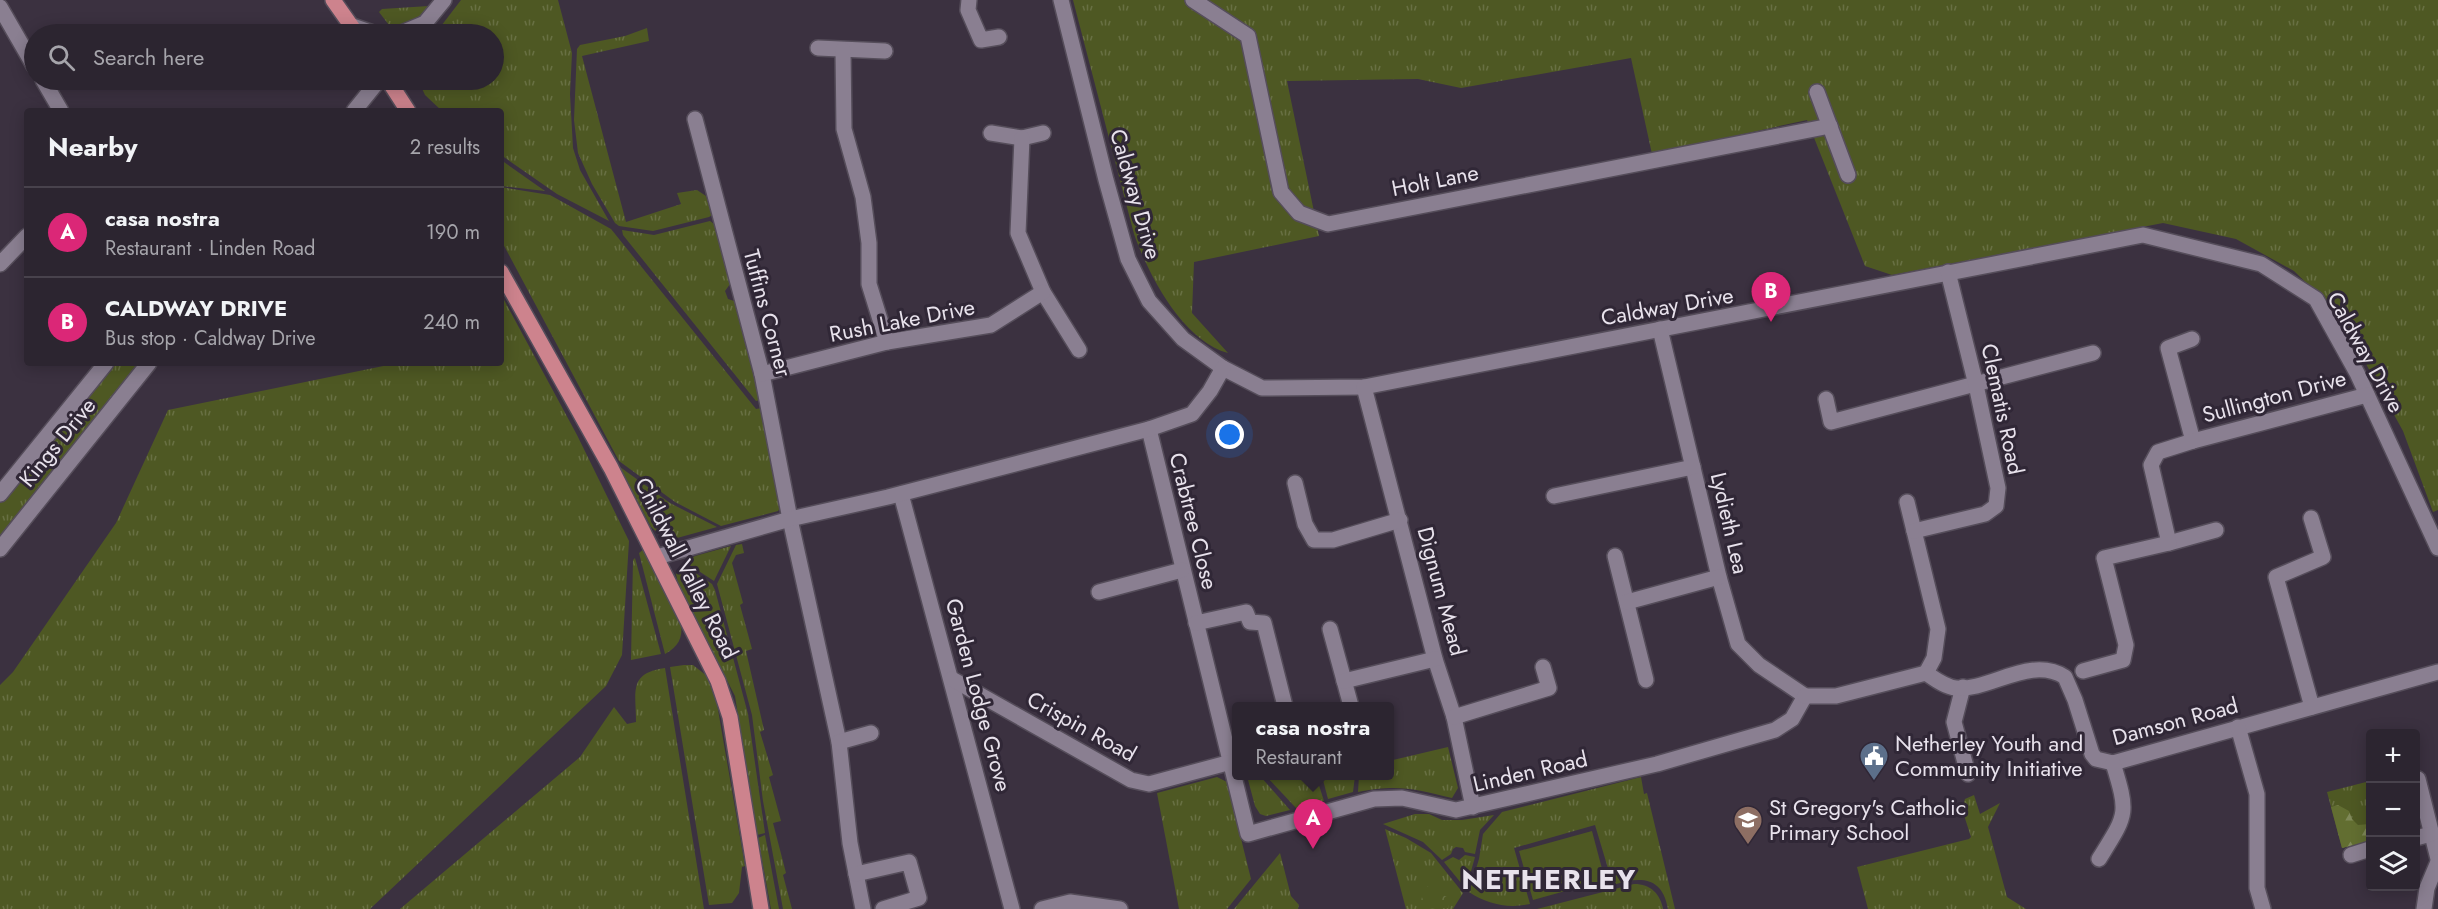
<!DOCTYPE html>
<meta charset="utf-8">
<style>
body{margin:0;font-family:Jost,sans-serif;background:#38313c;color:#f1f3f6}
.controls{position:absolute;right:18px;bottom:18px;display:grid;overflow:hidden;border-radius:6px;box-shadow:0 3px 15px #0003}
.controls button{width:54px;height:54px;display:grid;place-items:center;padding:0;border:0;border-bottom:2px solid #48424c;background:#2c2530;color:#f1f3f6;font:30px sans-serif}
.you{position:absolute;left:1230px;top:435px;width:21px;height:21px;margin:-15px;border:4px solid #fff;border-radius:50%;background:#1a73e8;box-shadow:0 0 0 9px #1a73e833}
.badge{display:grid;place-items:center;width:39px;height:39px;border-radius:50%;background:#db2777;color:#fff;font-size:20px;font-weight:700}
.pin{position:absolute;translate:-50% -50px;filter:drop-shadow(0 2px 3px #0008)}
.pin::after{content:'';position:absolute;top:32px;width:21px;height:18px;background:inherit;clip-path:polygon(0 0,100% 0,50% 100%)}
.popup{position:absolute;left:1232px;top:702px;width:162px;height:78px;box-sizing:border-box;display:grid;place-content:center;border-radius:6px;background:#2c2530;filter:drop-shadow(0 2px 4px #0005);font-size:20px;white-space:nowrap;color:#a6a5ab}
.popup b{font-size:22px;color:#f1f3f6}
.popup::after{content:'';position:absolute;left:50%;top:100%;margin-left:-12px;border:12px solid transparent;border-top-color:#2c2530}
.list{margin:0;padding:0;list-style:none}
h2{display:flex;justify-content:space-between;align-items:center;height:78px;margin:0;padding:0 24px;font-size:26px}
h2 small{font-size:20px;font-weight:400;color:#a6a5ab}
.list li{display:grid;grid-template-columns:39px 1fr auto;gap:18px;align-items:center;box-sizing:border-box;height:90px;padding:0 24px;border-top:2px solid #48424c}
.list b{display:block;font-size:22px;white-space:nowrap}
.list p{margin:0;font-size:20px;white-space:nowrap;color:#a6a5ab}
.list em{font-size:20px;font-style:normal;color:#a6a5ab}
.icon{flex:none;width:33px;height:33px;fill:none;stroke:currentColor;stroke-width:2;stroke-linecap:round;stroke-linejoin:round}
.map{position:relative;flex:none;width:2438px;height:909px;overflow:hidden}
.search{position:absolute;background:#2c2530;box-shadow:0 3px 15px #0003;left:24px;top:24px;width:480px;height:66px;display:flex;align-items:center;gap:15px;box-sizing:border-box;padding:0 21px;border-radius:33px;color:#a6a5ab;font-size:22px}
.panel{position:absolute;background:#2c2530;box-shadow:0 3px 15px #0003;left:24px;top:108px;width:480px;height:258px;border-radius:6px}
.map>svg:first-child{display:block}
.grass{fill:url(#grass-tufts)}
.forest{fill:url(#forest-firs)}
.park{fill:url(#park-crowns)}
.garden{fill:#4e5823}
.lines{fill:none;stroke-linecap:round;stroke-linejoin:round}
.minor-casing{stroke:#554d5a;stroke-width:18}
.major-casing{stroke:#554d5a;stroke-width:18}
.minor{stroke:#8a7f91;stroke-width:15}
.major{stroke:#cd838d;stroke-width:15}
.labels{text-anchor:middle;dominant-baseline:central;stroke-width:6;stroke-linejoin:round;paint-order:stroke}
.street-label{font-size:22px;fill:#e8e2ec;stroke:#302736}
.poi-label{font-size:22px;fill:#e8e2ec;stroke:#302736;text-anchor:start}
.district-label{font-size:28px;font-weight:bold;letter-spacing:1.5px;fill:#e8e2ec;stroke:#302736}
</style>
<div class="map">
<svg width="2438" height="909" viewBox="0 0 2438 909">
<defs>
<pattern id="grass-tufts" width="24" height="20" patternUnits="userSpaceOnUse" patternTransform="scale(1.5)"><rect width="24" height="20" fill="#4e5823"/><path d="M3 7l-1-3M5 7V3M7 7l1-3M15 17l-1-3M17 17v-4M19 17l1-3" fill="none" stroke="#687043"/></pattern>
<pattern id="forest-firs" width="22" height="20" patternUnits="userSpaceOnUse" patternTransform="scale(1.5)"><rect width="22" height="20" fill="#626e31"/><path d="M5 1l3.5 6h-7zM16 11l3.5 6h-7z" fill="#808959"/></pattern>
<pattern id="park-crowns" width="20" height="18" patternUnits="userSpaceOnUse" patternTransform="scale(1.5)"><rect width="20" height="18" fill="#4e5823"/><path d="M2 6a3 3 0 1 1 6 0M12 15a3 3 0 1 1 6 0" fill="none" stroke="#687043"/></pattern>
</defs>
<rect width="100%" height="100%" fill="#3b3140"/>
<g class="grass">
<path d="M461,0H558L572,53L570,94L573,148L580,170L609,221L557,194L501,155V111H442L425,95L418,80H494V34H435Z"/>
<path d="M1073,0H2438V510L2433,512L2403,431L2339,315L2294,271L2236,239L2163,223L1892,275L1865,266L1807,120L1652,154L1631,58L1461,88L1418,79L1287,81L1319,236L1194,262L1192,313L1228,353C1183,341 1149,276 1134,234Z"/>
<path d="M429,6C421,19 408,28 392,29L379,12L382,9Z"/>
<path d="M647,28L649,41L582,56L626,222L681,204L677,193L697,190L706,196L712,215L709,217L653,231L619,226L615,223L592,184L578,153L574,120L577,49L580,45L625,36Z"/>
<path d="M501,160L545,191L501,186Z"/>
<path d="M501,187L550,195L611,229L756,409L762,408L780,508L778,511L721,526L675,502L619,461L501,240Z"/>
<path d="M710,221L714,224L730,284L725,291L728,299L734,301L760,400L756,401L623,235L622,230L654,235Z"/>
<path d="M503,298L577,435L629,541L622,655L606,686L370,909H0V685L13,672L116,523L168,410L398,363H501V300Z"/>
<path d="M101,363H147L0,545V486Z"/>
<path d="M620,467L670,503L717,527L677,538H663L651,527Z"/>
<path d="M742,544L744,553L736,555L732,563L743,603L740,605L752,649L746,651L764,730L760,732L773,775L769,777L781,821L773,823L786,873L783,875L792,909H783L763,801L752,715L717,584L736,545Z"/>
<path d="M731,546L714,581L685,562L695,556Z"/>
<path d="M644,549L681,624C683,638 678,647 665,654L639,553Z"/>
<path d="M635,558L661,654L631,660L633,560Z"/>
<path d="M682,564L712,584L715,590L748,714L765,833L757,835L735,696L678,583L676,574Z"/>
<path d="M684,665H693L707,676L717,704L745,866L742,867L739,893L732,903L709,905L670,667Z"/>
<path d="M665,668L704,909H400L580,757L614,707L627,724L636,722C636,692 628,673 665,668Z"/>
<path d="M1448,747L1458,788L1452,798C1415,789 1397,784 1358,792L1359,776H1390V758L1393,760Z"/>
<path d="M1247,776H1260L1290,810L1266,816L1260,814L1255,806Z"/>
<path d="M1266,776H1316L1324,801L1296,808Z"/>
<path d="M1322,776H1355L1353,792L1328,799Z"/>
<path d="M1217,777L1227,782L1251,879L1227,909H1179L1157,793Z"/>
<path d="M1641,777L1644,794L1647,793L1675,909H1668C1662,875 1639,877 1613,885L1595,825L1514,848L1530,904C1508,909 1487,904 1469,892L1479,859L1483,834L1502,812Z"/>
<path d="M2370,781V841L2342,848L2327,792Z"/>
<path d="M1974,795L1980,814L2000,803L1988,827L2007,897L2026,909H1868L1857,867L1969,839L1971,837L1962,809L1965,799Z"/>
<path d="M1415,814H1429L1442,820H1462L1494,815L1480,830L1475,854L1465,852L1463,848L1456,847L1453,849L1451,854L1442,860L1423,842L1383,824Z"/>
<path d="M1385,829L1406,838L1431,853L1463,893L1453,909H1406Z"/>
<path d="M765,835L779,909H771L758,838Z"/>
<path d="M1280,853L1291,896L1299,905L1298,909H1234Z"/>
<path d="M1465,855L1475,857L1466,889L1444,862L1453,857L1459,860Z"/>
<path d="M1634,884C1651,884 1660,894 1663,909H1537Z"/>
</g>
<path class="forest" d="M2338,805L2349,811L2352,819L2358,825L2370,824V841L2342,848L2331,807Z"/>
<path class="park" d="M1425,885L1447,897L1450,900L1448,908L1419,909Z"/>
<path class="garden" d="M1592,831L1605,880L1533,900L1519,851Z"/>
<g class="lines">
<g class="minor-casing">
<g id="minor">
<path d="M969,0L968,10L981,40L999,37"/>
<path d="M1061,0L1106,180L1128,259L1149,301L1183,339L1223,368L1262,388L1364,387L2143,235L2261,264L2316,299L2357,373L2438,548"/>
<path d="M1193,0L1248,36L1281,192L1299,213L1328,224L1830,126"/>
<path d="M0,7L34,66"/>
<path d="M350,25L376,34"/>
<path d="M399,34L423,24"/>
<path d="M416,34L444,0"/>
<path d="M818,48L885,51"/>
<path d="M843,50L844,129L863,197L869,243V284L887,342"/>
<path d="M43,80L61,111"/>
<path d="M1817,92L1848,175"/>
<path d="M354,111L379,80"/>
<path d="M695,119L762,374L790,519L839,742L850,843L863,909"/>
<path d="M991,133L1022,138L1043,133"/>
<path d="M1022,138L1018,233L1043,292L1079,350"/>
<path d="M0,264L27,236"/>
<path d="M1660,329L1719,577L1738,644L1759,665L1805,696"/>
<path d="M2192,339L2168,348L2193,441"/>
<path d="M762,374L887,342L991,325L1043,292"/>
<path d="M1364,387L1435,659L1454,717L1473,807"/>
<path d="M1826,399L1831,422L2093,353"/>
<path d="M1149,429L1248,834L1374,799L1402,798L1456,810L1657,764L1775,730L1792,719L1805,696"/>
<path d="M1295,483L1305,524L1314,540H1333L1400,520"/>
<path d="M0,494L106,363"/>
<path d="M901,494L1012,909"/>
<path d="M1554,496L1693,467"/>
<path d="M1907,502L1938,629L1934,658L1926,673"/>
<path d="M2311,518L2323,557L2276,577L2312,707"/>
<path d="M1914,531L1985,514L1996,506L1998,488L1976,385L1948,272"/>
<path d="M2169,543L2216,530"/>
<path d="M0,549L149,363"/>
<path d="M1615,556L1646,680"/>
<path d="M657,557L790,519L888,497L1149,429L1192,414L1210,391L1223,368"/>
<path d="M1099,592L1182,570"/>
<path d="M1627,602L1719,577"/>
<path d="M1196,623L1246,612L1250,622L1264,623L1285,706"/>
<path d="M1330,629L1351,706"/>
<path d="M2083,671L2123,660L2126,645L2104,558L2169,543L2151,465L2158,452L2193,441L2367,395"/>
<path d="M952,679L1131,780L1149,784L1231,762"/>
<path d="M1344,681L1435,659"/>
<path d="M1963,687L1954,722L1968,774"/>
<path d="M1805,696H1836L1926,673C1935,679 1945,687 1956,688C1990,691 2030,655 2065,677L2075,700L2092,754L2096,759L2113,763L2438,672"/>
<path d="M1454,717L1549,688L1543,667"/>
<path d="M2238,727L2257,794V888L2263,909"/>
<path d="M839,742L871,733"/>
<path d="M2418,779L2438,859"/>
<path d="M2416,838L2431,834"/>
<path d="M2351,855L2370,849"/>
<path d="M2099,859C2127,814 2129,815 2113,763"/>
<path d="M856,874L909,862L919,898L883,909"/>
<path d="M1042,909L1070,902L1120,909"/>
<path d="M2424,909L2427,888L2438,862"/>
</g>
</g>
<g class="major-casing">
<g id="major">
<path d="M333,0L357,34"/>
<path d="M388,80L408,111"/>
<path d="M501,272L611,468L718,681L730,717L761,909"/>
</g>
</g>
<use href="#minor" class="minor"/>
<use href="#major" class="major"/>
</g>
<defs>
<g id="civic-pin" transform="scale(1.5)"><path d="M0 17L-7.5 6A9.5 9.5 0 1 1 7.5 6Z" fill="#5c6f8a" stroke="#302736"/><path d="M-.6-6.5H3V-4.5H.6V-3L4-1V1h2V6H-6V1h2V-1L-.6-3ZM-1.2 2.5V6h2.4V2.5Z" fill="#fff"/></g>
<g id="school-pin" transform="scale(1.5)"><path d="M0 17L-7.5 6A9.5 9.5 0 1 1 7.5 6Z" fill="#8d6e63" stroke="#302736"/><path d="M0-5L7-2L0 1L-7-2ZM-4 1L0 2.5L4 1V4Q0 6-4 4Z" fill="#fff"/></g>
</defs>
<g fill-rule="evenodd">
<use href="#civic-pin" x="1874" y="756"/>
<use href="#school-pin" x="1748" y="820"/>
</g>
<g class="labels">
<g class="street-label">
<text transform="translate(1435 180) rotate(-11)">Holt Lane</text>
<text transform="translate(1136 194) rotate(74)">Caldway Drive</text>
<text transform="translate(1667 306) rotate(-10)">Caldway Drive</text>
<text transform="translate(768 313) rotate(75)">Tuffins Corner</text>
<text transform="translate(902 320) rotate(-11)">Rush Lake Drive</text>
<text transform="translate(2366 352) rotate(61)">Caldway Drive</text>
<text transform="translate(2274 396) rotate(-15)">Sullington Drive</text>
<text transform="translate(2003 409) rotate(78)">Clematis Road</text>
<text transform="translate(57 442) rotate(-51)">Kings Drive</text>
<text transform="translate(1194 521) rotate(76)">Crabtree Close</text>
<text transform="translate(1730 523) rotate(77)">Lydieth Lea</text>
<text transform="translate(687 568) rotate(63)">Childwall Valley Road</text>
<text transform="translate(1442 591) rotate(75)">Dignum Mead</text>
<text transform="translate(979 695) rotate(75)">Garden Lodge Grove</text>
<text transform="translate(2175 721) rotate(-15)">Damson Road</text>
<text transform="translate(1082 726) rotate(29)">Crispin Road</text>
<text transform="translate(1530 771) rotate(-13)">Linden Road</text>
</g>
<g class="poi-label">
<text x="1895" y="743">Netherley Youth and<tspan x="1895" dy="25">Community Initiative</tspan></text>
<text x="1769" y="807">St Gregory's Catholic<tspan x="1769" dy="25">Primary School</tspan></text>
</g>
<g class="district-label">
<text x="1549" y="879">NETHERLEY</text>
</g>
</g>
</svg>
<div class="controls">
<button>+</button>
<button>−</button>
<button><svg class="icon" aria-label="layers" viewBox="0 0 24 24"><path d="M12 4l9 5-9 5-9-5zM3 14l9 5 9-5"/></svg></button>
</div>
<div class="you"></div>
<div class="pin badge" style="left:1313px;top:849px">A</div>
<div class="popup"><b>casa nostra</b>Restaurant</div>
<div class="pin badge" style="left:1771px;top:322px">B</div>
<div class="search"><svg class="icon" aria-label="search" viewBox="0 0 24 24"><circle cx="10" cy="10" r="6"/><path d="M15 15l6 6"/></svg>Search here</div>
<section class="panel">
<h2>Nearby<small>2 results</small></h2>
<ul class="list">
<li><span class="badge">A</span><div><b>casa nostra</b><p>Restaurant · Linden Road</p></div><em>190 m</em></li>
<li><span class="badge">B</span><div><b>CALDWAY DRIVE</b><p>Bus stop · Caldway Drive</p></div><em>240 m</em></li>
</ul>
</section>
</div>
